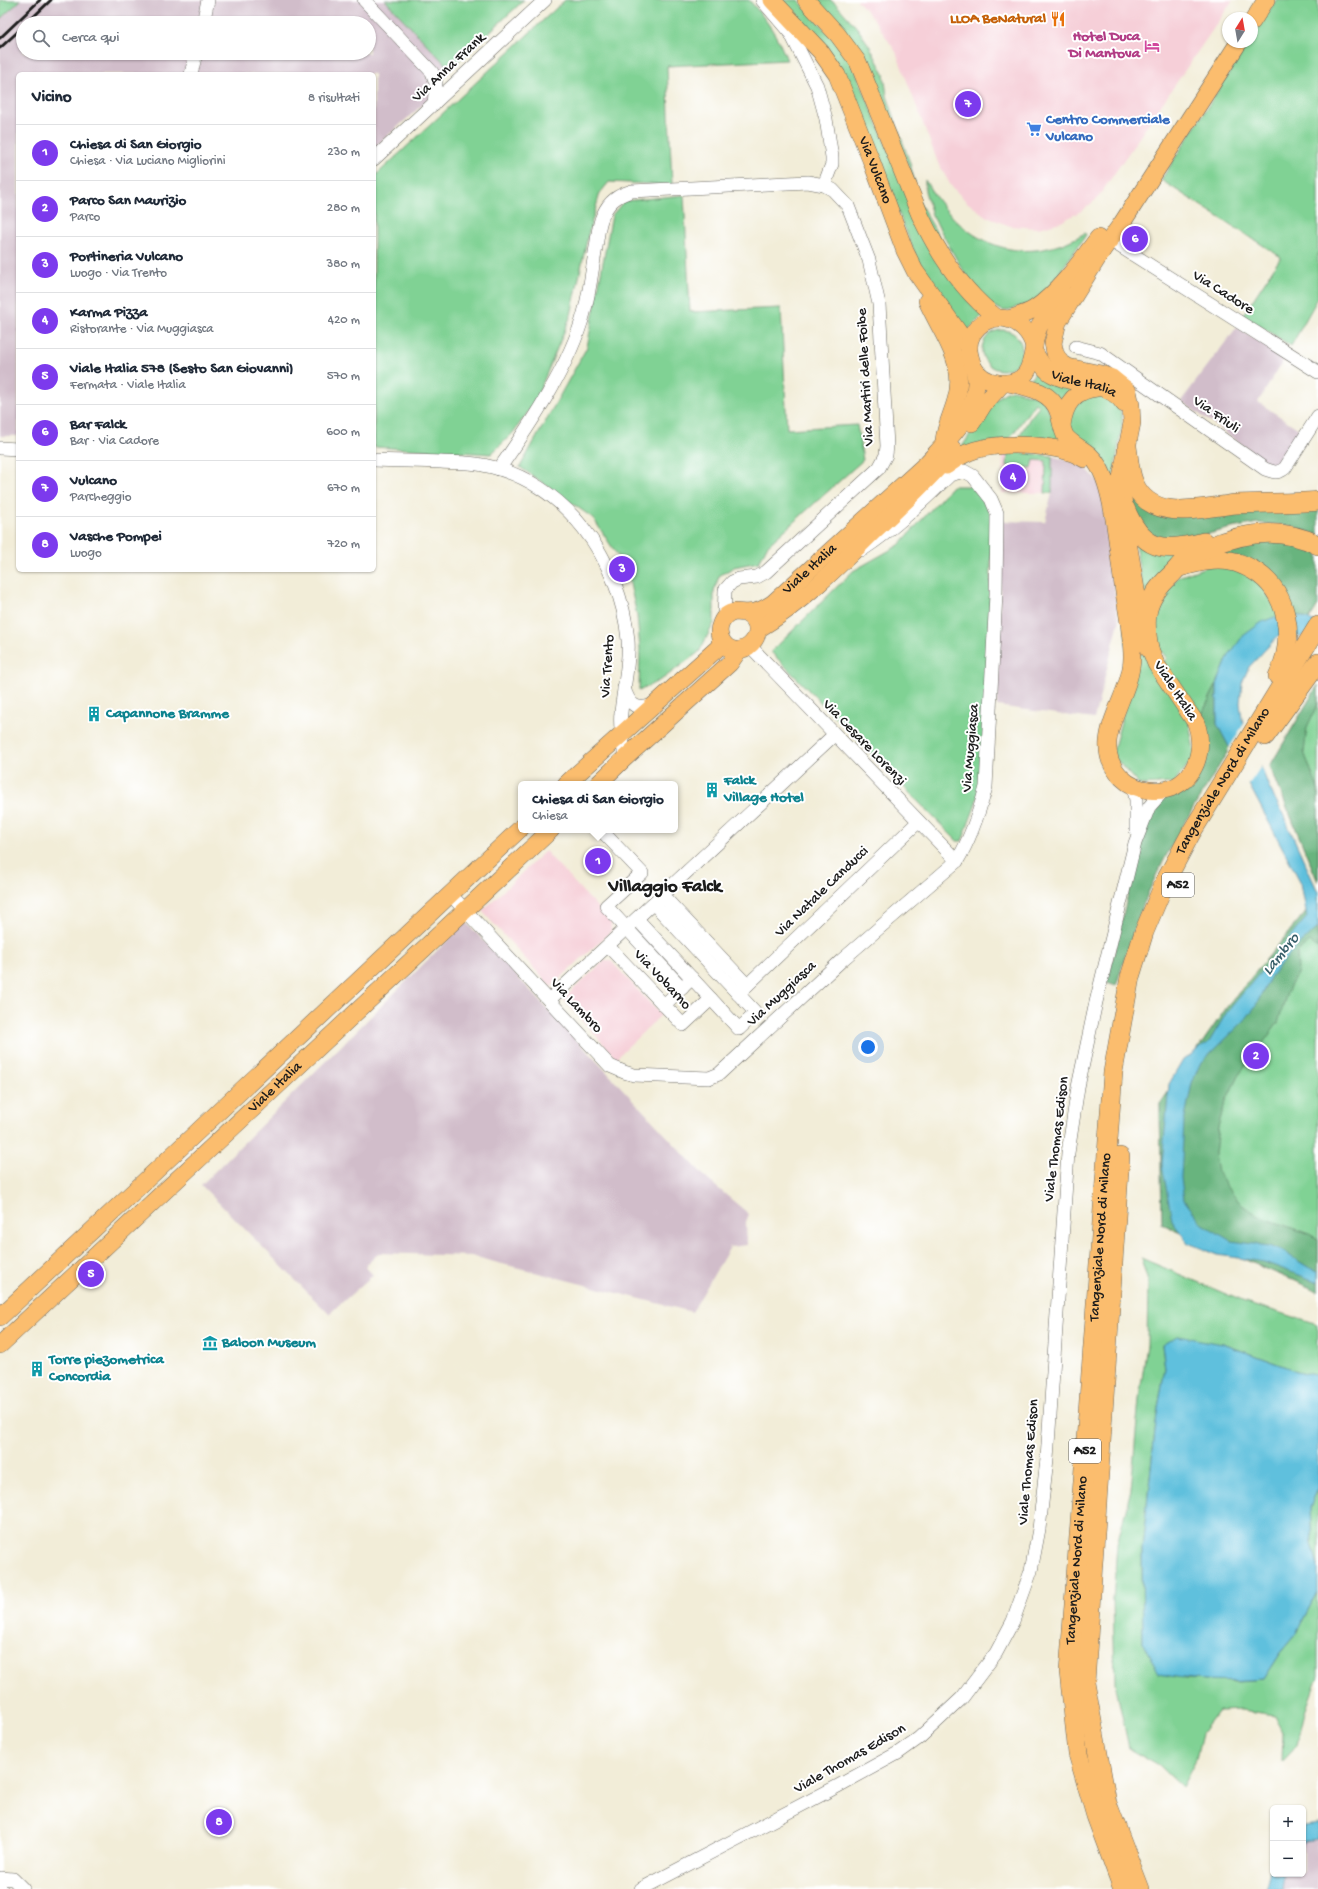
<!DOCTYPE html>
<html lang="it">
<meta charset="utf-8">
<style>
body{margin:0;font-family:"Gochi Hand",sans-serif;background:#f2f2f3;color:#1f2937}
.controls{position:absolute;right:12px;bottom:12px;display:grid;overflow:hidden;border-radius:6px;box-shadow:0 1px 3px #0004}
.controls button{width:36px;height:36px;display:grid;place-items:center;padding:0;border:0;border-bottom:1px solid #e0e1e3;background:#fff;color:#1f2937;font:20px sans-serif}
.compass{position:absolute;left:1222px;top:12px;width:36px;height:36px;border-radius:50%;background:#fff;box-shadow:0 1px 3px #0004;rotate:11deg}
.you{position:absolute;left:868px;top:1047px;width:14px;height:14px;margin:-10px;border:3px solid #fff;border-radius:50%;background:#1a73e8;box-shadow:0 0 0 6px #1a73e833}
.badge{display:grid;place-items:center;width:26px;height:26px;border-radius:50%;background:#7c3aed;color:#fff;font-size:13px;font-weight:700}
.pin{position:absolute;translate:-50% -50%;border:2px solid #fff;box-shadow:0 1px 4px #0006}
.popup{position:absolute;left:518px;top:781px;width:160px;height:52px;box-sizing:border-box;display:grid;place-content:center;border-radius:6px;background:#fff;filter:drop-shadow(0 1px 3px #0005);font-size:13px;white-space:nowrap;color:#747a83}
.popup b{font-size:15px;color:#1f2937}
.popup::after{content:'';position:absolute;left:50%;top:100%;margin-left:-8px;border:8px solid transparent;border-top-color:#fff}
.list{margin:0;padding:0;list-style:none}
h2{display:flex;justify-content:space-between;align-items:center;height:52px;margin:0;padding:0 16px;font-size:17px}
h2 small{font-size:13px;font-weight:400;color:#747a83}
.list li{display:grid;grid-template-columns:26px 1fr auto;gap:12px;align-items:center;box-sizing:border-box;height:56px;padding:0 16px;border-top:1px solid #e0e1e3}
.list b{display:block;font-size:15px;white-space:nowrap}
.list p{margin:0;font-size:13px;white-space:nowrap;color:#747a83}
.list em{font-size:13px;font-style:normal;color:#747a83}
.icon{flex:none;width:22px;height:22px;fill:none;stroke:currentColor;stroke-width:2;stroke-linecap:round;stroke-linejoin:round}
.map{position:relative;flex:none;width:1318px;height:1889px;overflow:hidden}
.search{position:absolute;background:#fff;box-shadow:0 1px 3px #0004;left:16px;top:16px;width:360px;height:44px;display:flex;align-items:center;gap:10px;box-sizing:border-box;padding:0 14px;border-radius:22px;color:#747a83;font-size:15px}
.panel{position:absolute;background:#fff;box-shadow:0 1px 3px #0004;left:16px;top:72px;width:360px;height:500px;border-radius:6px}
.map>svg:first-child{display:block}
.built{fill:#f6cfd8}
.industrial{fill:#d1bdca;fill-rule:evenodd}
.green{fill:#80d294;stroke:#4e7758}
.forest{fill:#68b47e;stroke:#42684d}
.water{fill:#5fc0dd;stroke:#3e6e7c}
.pier{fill:#f2edd8}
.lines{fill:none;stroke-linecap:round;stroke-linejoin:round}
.minor-casing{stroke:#67655e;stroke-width:14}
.major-casing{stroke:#67655e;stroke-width:18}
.highway-casing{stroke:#67655e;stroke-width:20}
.minor{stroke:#fff;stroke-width:13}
.major{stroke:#fbbd6e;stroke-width:17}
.highway{stroke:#fbbd6e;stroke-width:19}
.rail{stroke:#1c1c1c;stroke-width:3}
.labels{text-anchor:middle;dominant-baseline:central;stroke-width:4;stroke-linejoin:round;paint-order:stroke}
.shield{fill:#fff;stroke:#606060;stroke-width:1}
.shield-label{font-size:14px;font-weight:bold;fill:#1c1c1c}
.food-label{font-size:15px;font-weight:bold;fill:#c56008;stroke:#fff;text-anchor:end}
.hotel-label{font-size:15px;font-weight:bold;fill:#b23c85;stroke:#fff;text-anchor:end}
.street-label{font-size:15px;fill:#1c1c1c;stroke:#fff}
.shop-label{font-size:15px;font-weight:bold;fill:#366cbe;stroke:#fff;text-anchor:start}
.culture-label{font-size:15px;font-weight:bold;fill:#0d838f;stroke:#fff;text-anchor:start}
.water-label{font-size:16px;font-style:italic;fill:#375e69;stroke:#fff}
.district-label{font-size:19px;font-weight:bold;fill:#1c1c1c;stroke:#fff}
</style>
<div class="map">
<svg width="1318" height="1889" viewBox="0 0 1318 1889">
<rect width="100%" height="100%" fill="#fff"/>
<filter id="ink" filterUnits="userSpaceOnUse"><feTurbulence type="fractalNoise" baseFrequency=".025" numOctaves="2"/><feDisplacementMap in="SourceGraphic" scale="8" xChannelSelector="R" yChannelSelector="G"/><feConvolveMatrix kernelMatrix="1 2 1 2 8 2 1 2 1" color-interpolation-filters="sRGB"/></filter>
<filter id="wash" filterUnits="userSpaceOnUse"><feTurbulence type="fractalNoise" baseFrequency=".012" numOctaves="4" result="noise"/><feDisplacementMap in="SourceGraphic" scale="16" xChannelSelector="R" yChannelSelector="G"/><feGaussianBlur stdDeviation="0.9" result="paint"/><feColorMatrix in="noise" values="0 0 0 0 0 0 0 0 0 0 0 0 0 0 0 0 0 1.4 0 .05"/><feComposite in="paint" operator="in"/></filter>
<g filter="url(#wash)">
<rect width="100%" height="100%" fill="#f2edd8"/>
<g class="built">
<path d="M857,0H1233L1097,199L1083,210L1061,222L1038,228L1010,226L987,217L968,203L951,186L938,163L896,52L873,18Z"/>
<path d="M1003,451L1052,456V493H1002Z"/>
<path d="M545,851L611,922V931L551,987L482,911Z"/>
<path d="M604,961H611L661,1015L616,1058L563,999Z"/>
</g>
<g class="industrial">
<path d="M21,0H385L450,69L430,98L374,148V74H18V436H0V19ZM23,23H369V53H23Z"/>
<path d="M1237,327L1285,358L1258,402L1302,431L1277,467L1269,464L1181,401Z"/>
<path d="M1052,456L1083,465L1101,484L1119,622L1094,719L997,706L1002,521L1045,522L1052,493Z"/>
<path d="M466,922L708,1180L749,1214L746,1222L747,1245L730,1247L692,1312L471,1256L379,1253L365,1266L373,1275L329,1314L201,1185Z"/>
<path d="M1318,1839V1889H1282L1284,1874H1303V1843L1306,1841Z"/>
</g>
<g class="green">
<path d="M0,0H21L0,19Z"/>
<path d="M385,0H524L450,69Z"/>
<path d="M565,0H749C767,20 777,35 787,60L667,66L672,185L609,182L600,193L588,235L571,315L534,404L512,434L491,454L374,447V177Z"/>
<path d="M777,0H798L850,57L887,147L984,314L966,332L917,259L850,91Z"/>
<path d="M814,0H830L836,4L858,29L870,47L884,74L887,96L910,163L915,183L868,66Z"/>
<path d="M1276,0H1318V298L1291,346L1243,315L1281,257L1161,180L1249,42H1252V37Z"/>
<path d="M925,180C960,242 1019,272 1085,233L1086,235L1060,272L1054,284L1036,302L1004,311L988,304L963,271L932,215L925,191Z"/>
<path d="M684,195L690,312L781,308L787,429L857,425L863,460L767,546L759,562L734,567L719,576L714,591V623L699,652L664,678L639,691L640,649L637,616L627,570L593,518L520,467L587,347L612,215L624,201Z"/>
<circle cx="1002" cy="350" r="20"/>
<path d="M1039,365L1080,388L1061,409L1031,379Z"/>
<path d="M1012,390L1042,397L1065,444L1018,438L1030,418L1039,407L1035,403L1010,438L959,451C973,432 989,396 1012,390Z"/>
<path d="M1091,394L1107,397L1120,409L1122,418V426L1114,473L1139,627L1188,717L1195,756L1174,783L1139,785L1112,755L1130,688L1113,492L1066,424L1067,412Z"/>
<path d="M1008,451L1052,456V493H1045L1046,461L1034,460L1032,468L1007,466Z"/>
<path d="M952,486H970L982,497L992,517L989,648L981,785L974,809L962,841H957L771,652L853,571L899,545Z"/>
<path d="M1134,537L1182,553L1145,603Z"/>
<path d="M1214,564L1257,576L1280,616L1229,655L1217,684L1200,718L1163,661L1167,659L1163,653L1156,649L1153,638L1156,605L1178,577Z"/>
<path d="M1318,685V882L1270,766Z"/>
<path d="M1318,897V1291L1162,1224L1160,1104L1227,1007Z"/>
<path d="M1141,1258L1240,1300L1318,1325V1376L1297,1371L1223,1344L1162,1345L1165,1368L1157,1414L1142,1549L1143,1643L1185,1679L1239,1681L1263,1679L1279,1654L1295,1635L1318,1591V1676L1305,1712L1297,1745L1282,1761L1283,1732L1275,1715L1241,1710L1219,1711L1202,1733L1195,1762L1182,1787L1159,1765L1129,1748L1115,1683L1113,1600L1117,1544L1131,1489L1139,1399L1147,1345L1148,1282Z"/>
<path d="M1318,1487V1566L1312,1544L1310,1508Z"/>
</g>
<g class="forest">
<path d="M1137,498L1151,508L1318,507V535L1291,526L1258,523L1232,528L1172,543L1147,533L1131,501Z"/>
<path d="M1260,537L1318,551V605L1309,620L1300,616H1293L1284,592L1210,554Z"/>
<path d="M1217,684V724L1230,748C1202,795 1171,841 1149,891C1136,922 1126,954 1116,986L1107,983L1143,830L1157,801L1194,777L1200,718Z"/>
<path d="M1318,685V704L1307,727L1304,752L1318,789V882L1270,766Z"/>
<path d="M1318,897V948L1310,942L1297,952L1298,972L1287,992L1278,1023L1238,1076L1225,1103L1218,1127L1215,1154L1218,1173L1229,1190L1242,1205L1261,1217L1309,1234L1318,1239V1291L1162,1224L1160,1104L1227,1007Z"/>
</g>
<g class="water">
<path d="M1277,616H1300L1318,624L1301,637L1278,636L1249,667L1242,683L1240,703L1242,719L1269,787L1282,812L1318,892V928L1295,948L1271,976L1255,1007L1245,1020L1200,1064L1192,1083L1184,1122L1181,1178L1184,1200L1203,1224L1231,1241L1270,1246L1282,1251L1308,1267L1318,1271V1282L1264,1262L1218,1255L1188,1243L1172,1221L1162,1164L1169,1084L1183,1060L1209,1042L1227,1012L1307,917L1301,883L1217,724V684L1229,655L1243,636L1262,622Z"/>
<path d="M1177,1336L1223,1344L1297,1371L1318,1376V1487L1310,1508L1312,1544L1318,1566V1591L1295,1635L1279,1654L1263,1679C1228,1682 1193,1681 1159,1674L1143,1643L1142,1549L1157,1414L1165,1368L1162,1345Z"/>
<path d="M1318,1824V1839L1306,1841L1303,1843V1826Z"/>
<path d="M1273,1859V1874H1284L1282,1889H1265Z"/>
</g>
<path class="pier" d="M1245,722L1262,765L1247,787L1228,750Z"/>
</g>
<g filter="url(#ink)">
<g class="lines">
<g class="minor-casing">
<g id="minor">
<path d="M364,0L432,72L436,83L434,104"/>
<path d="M762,0L791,34L817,86L826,119L832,157V164L824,185"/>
<path d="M203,23L208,0"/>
<path d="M191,74L196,53"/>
<path d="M374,159L545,0"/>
<path d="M1110,240L1318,372"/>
<path d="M1076,347L1100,353L1265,469C1273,472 1278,474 1285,468L1318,416"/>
<path d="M0,448L18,449"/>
<path d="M374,460C396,461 419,461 441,462C455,463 469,462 483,465C565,480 621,561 628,640C630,664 623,689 621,713C619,727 623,743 625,758"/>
<path d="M499,469C530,425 570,365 584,313C590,291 592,269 596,247C598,236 598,225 603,215C609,201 618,195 632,191L808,182L824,185L833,190L848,206L869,260L879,304L887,446L886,455L879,468L766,572L757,577L739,579L732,582L725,590L724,619"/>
<path d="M750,646L957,861"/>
<path d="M624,688C630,707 637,711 656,704"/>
<path d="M1133,786L1136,800V830"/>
<path d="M601,830L642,873L606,906L682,988L692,978"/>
<path d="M451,895L610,1066L624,1072L634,1075L709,1078L719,1074L842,960L957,861C971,838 979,813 986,787L996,594L997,513L991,499L973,476L964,471L950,475C922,502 894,529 862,550"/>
<path d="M663,896L747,985"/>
<path d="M637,919L739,1029L756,1013L654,904"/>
<path d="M608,946L683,1025L711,999"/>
<path d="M738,994L918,822"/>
<path d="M549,1000L834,735"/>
<path d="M664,1005L682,988"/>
<path d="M0,1878L13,1879L23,1889"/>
<path d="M0,1889H1"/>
<path d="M641,1889L838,1786L898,1753L919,1738L962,1698L996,1653L1013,1621L1031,1571L1039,1529L1047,1459L1068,1153L1078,1087L1096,1002L1135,843L1149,807L1164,790"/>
</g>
</g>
<g class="major-casing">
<g id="major">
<path id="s1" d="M772,0L821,52L837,75L871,160L905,251L915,271L969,347"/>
<path d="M806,0L838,35L858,62L920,215C938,254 963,291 997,318"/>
<path d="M1252,22L1266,0"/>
<path d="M1096,259L1122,223L1239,42"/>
<path d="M927,301C939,329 963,358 958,390C956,407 946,422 944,440"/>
<path d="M1008,319C1017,316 1026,314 1034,309C1058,293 1081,261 1098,238"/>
<path id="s2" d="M1034,352C1039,359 1044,370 1052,374C1074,387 1109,380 1124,404"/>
<path d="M972,365C978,376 987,382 999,383C1039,386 1029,348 1039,327C1045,315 1056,305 1065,296"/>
<path d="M1008,383C1027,387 1053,391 1059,414C1061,421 1062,431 1066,437C1077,449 1090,450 1099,467C1114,492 1118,554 1123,585C1126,608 1132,633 1132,657C1132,699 1085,742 1122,778C1130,786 1139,789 1149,790C1189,795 1208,756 1196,723L1156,664L1143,631L1127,536L1121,478L1132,423L1131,405L1128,391L1112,378L1101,374L1068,367L1060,362L1055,353L1053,343L1058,322L1102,251"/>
<path d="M972,423L984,404L1003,383"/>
<path d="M1062,425C1065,403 1075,390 1097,388"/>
<path d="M946,466C956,459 964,453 975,450C1003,442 1060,443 1084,459"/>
<path id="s3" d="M745,613C777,631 738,667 722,641C715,630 722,614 735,612C741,612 747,614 754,612C761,611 767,607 773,603L926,464C946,442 976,415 976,382C976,365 963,352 972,335C989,306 1027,317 1034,347"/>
<path d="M757,630C801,604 839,566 875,530C902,504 930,479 954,450"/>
<path d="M566,784L719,647L721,639"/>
<path d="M598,784L625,758L730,663L739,650"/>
<path d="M0,1317L521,828"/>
<path id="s4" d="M0,1345L551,830"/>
</g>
</g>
<g class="highway-casing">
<g id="highway">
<path d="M1127,447C1129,458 1129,472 1134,483C1151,524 1203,507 1236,504C1263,502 1291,504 1318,501"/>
<path d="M1125,508C1142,551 1164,553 1204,542"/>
<path d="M1179,567C1196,563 1212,558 1230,561C1238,562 1246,566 1253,570C1289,591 1296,640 1278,676"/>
<path d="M1149,648C1147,637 1145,626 1147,614C1149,599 1161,584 1172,574C1177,569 1182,562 1187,558C1193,554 1202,550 1209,547C1244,532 1283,527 1318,545"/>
<path d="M1265,736L1318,663"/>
<path d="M1120,1157L1085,1683L1107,1803L1140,1889"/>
<path id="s5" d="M1123,1889L1096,1816L1078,1754L1069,1672L1113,1072L1130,977L1144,932L1165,882L1191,833L1318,626"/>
</g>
</g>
<use href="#minor" class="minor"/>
<use href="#major" class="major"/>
<use href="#highway" class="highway"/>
<g class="rail">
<path d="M27,23L51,0"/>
<path d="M0,38L40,0"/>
<path d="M0,48L23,27"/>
</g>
</g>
</g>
<defs>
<g id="restaurant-bare" transform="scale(1.2)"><path d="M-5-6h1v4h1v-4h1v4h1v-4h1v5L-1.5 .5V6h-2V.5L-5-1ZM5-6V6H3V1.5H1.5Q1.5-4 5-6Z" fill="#e8710a" stroke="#fff" stroke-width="2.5" paint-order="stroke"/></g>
<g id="hotel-bare" transform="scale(1.2)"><path d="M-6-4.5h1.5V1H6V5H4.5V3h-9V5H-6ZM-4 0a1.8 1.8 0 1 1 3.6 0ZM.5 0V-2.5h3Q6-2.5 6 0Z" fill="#d1479c" stroke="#fff" stroke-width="2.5" paint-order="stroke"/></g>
<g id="supermarket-bare" transform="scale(1.2)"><path d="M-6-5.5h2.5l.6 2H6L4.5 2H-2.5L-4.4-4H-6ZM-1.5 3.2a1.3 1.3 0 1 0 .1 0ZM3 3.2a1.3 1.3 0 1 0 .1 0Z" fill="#3f7fe0" stroke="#fff" stroke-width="2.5" paint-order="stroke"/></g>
<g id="building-bare" transform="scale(1.2)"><path d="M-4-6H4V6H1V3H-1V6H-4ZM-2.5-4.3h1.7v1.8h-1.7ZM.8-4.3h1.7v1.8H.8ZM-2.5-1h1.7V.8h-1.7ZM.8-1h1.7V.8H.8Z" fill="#0f9aa8" stroke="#fff" stroke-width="2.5" paint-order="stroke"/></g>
<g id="museum-bare" transform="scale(1.2)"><path d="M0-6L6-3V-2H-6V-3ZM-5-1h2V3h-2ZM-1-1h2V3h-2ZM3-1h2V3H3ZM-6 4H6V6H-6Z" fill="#0f9aa8" stroke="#fff" stroke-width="2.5" paint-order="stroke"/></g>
</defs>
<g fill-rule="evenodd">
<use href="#restaurant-bare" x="1058" y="19"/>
<use href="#hotel-bare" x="1152" y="46"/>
<use href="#supermarket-bare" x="1034" y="129"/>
<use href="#building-bare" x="94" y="714"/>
<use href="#building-bare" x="712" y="790"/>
<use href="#museum-bare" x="210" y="1343"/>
<use href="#building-bare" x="37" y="1369"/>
</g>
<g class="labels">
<g class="shield">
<rect x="1162" y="873" width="32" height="24" rx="3"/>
<rect x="1069" y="1439" width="32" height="24" rx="3"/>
</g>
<g class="shield-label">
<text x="1178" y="885">A52</text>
<text x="1085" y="1451">A52</text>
</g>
<g class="food-label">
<text x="1046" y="19">LLOA BeNatural</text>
</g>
<g class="hotel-label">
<text x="1140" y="37">Hotel Duca<tspan x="1140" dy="17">Di Mantova</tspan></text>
</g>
<g class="street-label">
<text transform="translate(449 68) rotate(-43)">Via Anna Frank</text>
<text stroke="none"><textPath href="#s1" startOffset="202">Via Vulcano</textPath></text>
<text transform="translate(1223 293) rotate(32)">Via Cadore</text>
<text transform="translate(866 377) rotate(-93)">Via Martiri delle Foibe</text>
<text stroke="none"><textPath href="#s2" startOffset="62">Viale Italia</textPath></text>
<text transform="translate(1216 415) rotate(35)">Via Friuli</text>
<text stroke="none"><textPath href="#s3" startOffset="199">Viale Italia</textPath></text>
<text transform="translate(608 666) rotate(-86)">Via Trento</text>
<text transform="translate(1175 691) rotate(57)">Viale Italia</text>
<text transform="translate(864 743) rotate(46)">Via Cesare Lorenzi</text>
<text transform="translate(971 748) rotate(-85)">Via Muggiasca</text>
<text stroke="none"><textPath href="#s5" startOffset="1141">Tangenziale Nord di Milano</textPath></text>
<text transform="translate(822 892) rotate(-44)">Via Natale Canducci</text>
<text transform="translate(662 980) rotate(47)">Via Vobarno</text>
<text transform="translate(782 994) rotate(-43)">Via Muggiasca</text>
<text transform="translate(576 1006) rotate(47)">Via Lambro</text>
<text stroke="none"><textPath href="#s4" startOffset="377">Viale Italia</textPath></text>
<text transform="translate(1057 1139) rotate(-83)">Viale Thomas Edison</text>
<text stroke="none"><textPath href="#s5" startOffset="661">Tangenziale Nord di Milano</textPath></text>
<text transform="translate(1029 1462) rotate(-85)">Viale Thomas Edison</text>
<text stroke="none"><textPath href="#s5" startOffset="337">Tangenziale Nord di Milano</textPath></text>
<text transform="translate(850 1759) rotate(-30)">Viale Thomas Edison</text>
</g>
<g class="shop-label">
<text x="1046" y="120">Centro Commerciale<tspan x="1046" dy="17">Vulcano</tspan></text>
</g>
<g class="culture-label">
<text x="106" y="714">Capannone Bramme</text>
<text x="724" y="781">Falck<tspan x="724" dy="17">Village Hotel</tspan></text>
<text x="222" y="1343">Baloon Museum</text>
<text x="49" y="1360">Torre piezometrica<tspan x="49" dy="17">Concordia</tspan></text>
</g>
<g class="water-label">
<text transform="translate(1282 955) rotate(-51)">Lambro</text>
</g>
<g class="district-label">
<text x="665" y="887">Villaggio Falck</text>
</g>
</g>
</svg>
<div class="controls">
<button>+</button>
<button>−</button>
</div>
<svg class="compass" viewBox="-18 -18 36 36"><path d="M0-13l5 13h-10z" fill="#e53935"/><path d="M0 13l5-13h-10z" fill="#747a83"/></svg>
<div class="you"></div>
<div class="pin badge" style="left:598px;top:861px">1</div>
<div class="popup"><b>Chiesa di San Giorgio</b>Chiesa</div>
<div class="pin badge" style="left:1256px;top:1056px">2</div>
<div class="pin badge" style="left:622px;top:569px">3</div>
<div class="pin badge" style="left:1013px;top:477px">4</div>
<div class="pin badge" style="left:91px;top:1274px">5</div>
<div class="pin badge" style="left:1135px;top:239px">6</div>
<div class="pin badge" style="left:968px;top:104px">7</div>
<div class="pin badge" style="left:219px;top:1822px">8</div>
<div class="search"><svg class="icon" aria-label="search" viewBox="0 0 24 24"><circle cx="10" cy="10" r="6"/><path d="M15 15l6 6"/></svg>Cerca qui</div>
<section class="panel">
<h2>Vicino<small>8 risultati</small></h2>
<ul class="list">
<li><span class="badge">1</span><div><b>Chiesa di San Giorgio</b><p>Chiesa · Via Luciano Migliorini</p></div><em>230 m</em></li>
<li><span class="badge">2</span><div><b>Parco San Maurizio</b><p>Parco</p></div><em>280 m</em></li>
<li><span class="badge">3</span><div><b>Portineria Vulcano</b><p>Luogo · Via Trento</p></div><em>380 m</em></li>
<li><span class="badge">4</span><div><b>Karma Pizza</b><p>Ristorante · Via Muggiasca</p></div><em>420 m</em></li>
<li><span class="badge">5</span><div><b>Viale Italia 578 (Sesto San Giovanni)</b><p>Fermata · Viale Italia</p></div><em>570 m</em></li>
<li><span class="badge">6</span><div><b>Bar Falck</b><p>Bar · Via Cadore</p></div><em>600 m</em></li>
<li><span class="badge">7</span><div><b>Vulcano</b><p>Parcheggio</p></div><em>670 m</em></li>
<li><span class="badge">8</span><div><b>Vasche Pompei</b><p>Luogo</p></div><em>720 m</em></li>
</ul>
</section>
</div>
